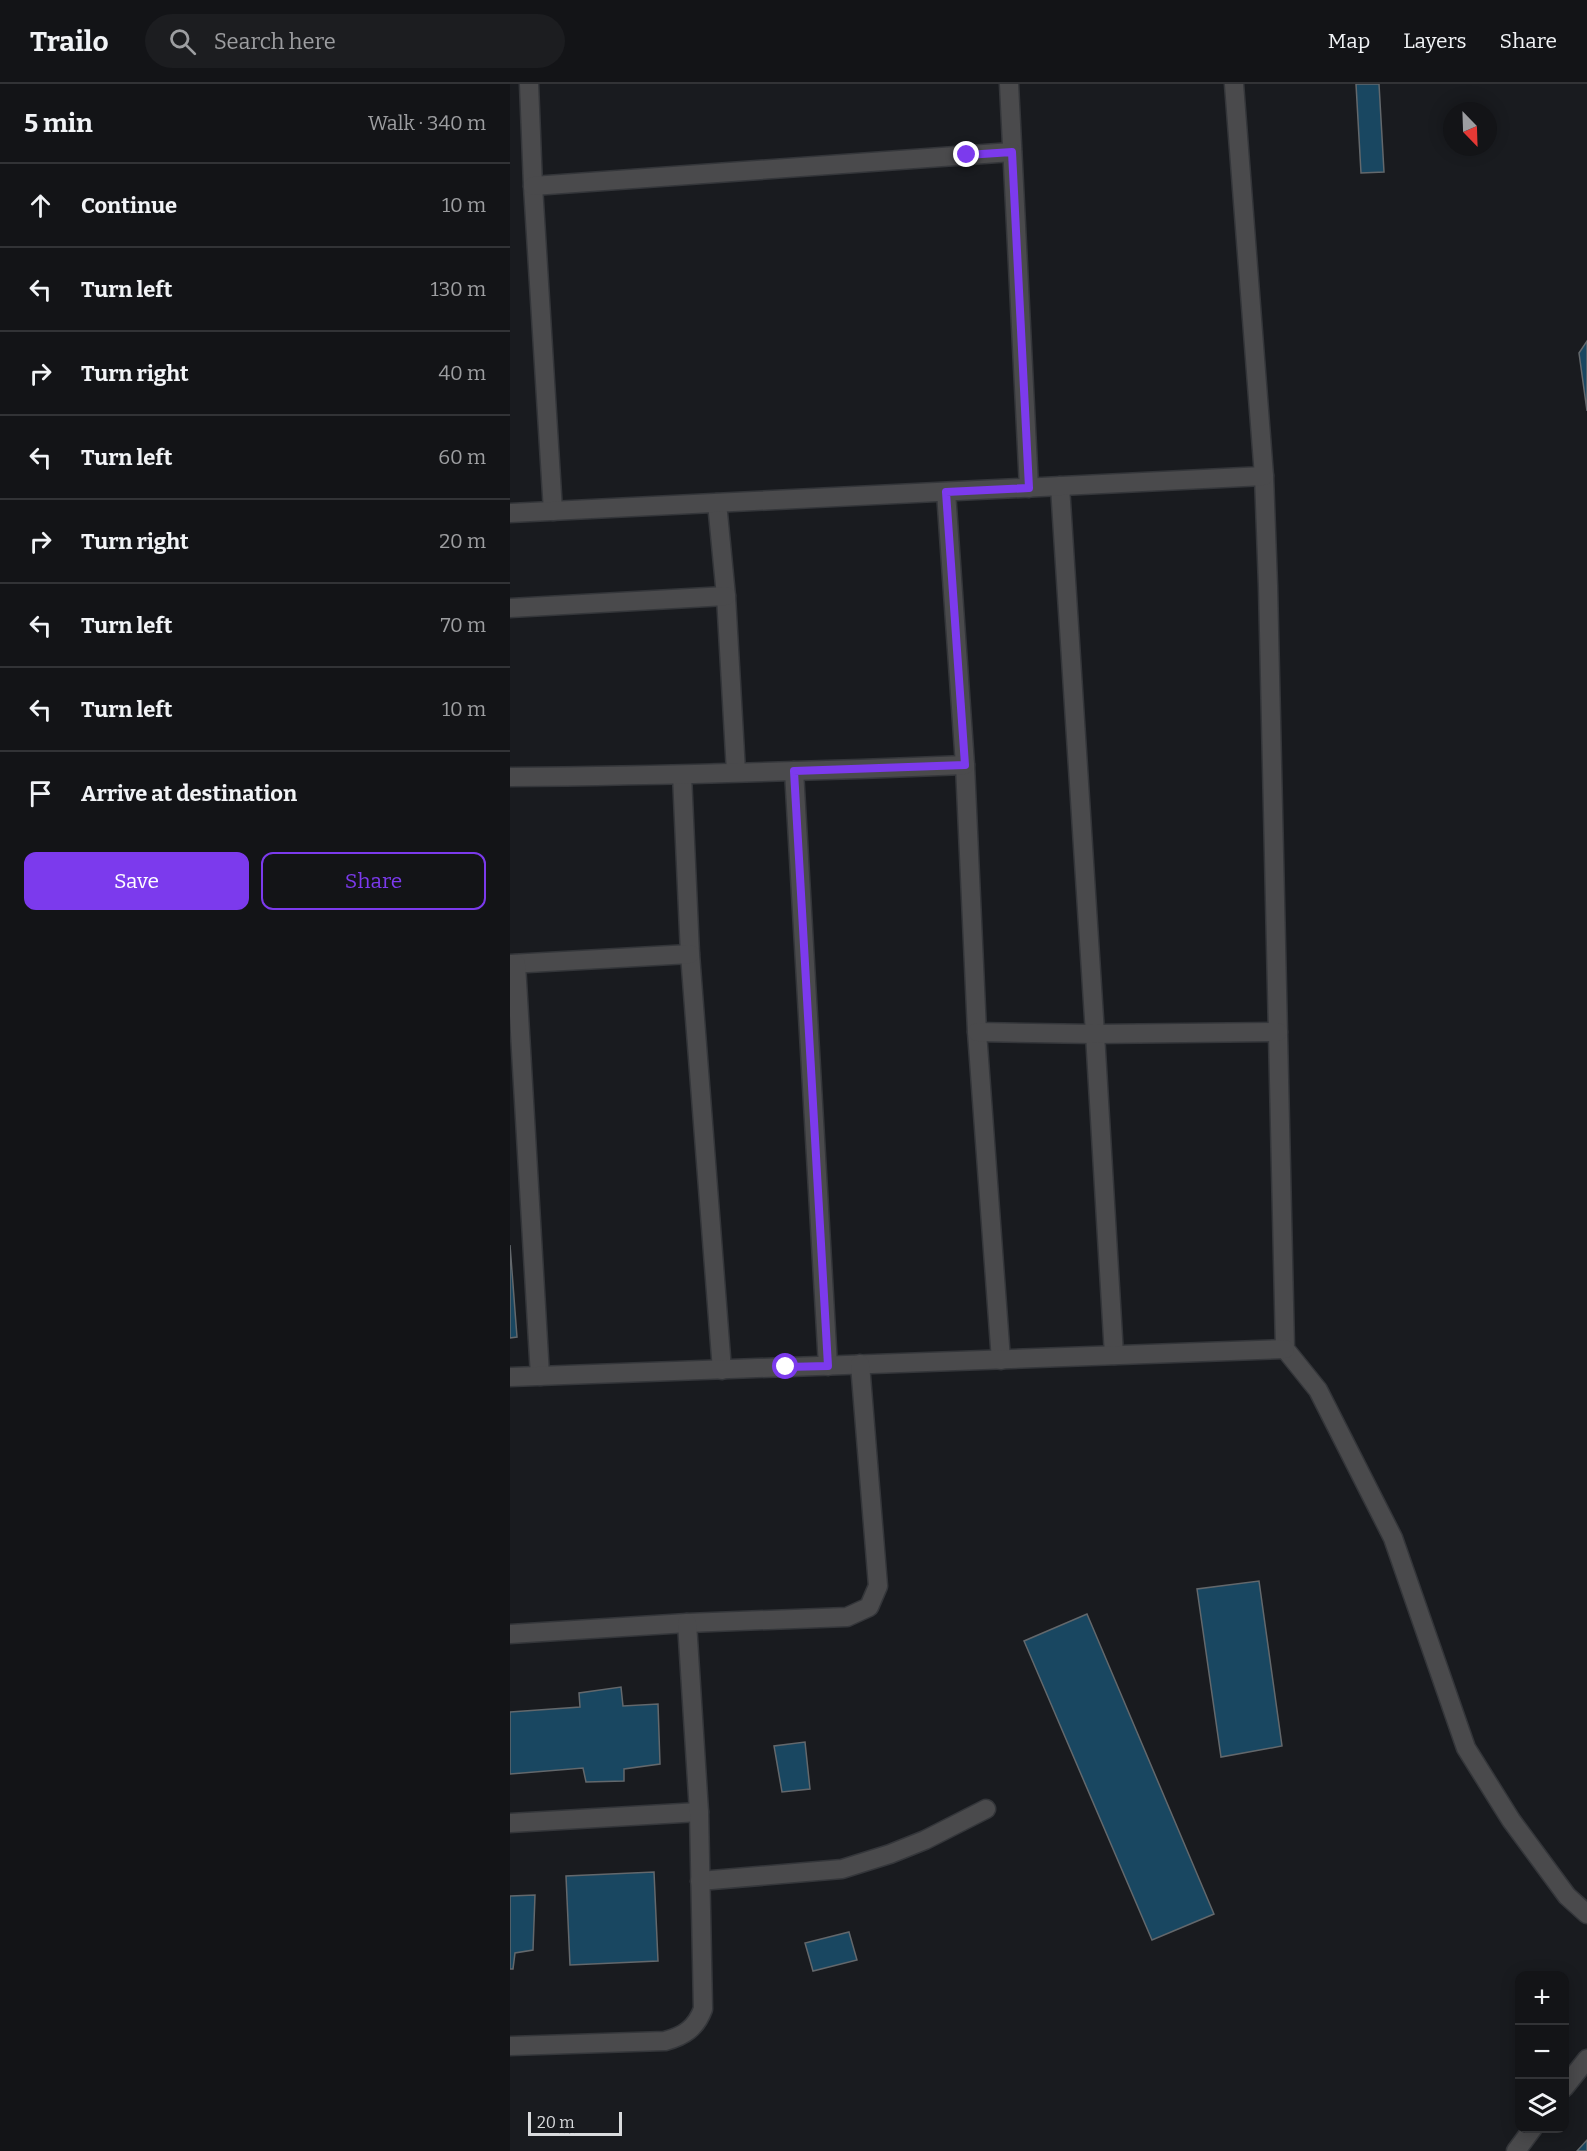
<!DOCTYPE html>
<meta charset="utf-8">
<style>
body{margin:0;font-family:Bitter,serif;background:#1c1d20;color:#f1f3f6}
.controls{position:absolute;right:18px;bottom:18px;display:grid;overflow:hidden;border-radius:12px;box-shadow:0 3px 15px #0003}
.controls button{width:54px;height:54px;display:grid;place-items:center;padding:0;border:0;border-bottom:2px solid #323336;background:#131417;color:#f1f3f6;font:30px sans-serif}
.compass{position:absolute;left:933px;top:18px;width:54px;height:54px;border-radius:50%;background:#131417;box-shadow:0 3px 15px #0003;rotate:157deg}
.scale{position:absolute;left:18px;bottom:15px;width:94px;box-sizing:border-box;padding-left:6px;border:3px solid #d9dbdd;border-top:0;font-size:16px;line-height:21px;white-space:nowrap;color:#d9dbdd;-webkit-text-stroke:4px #191b1f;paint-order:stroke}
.stop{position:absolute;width:18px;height:18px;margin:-14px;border:4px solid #7c3aed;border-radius:50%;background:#fff}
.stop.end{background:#7c3aed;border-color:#fff;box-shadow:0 2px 6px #0008}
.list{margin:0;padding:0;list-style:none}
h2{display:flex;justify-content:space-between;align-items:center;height:78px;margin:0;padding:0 24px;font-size:26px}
h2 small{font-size:20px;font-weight:400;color:#9d9ea1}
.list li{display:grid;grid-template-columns:39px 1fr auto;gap:18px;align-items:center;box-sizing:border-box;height:84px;padding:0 24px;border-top:2px solid #323336}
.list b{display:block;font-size:22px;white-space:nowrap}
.list em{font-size:20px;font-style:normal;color:#9d9ea1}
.actions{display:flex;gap:12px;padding:18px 24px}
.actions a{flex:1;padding:14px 0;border:2px solid #7c3aed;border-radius:12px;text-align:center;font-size:21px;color:#7c3aed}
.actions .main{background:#7c3aed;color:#fff}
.icon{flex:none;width:33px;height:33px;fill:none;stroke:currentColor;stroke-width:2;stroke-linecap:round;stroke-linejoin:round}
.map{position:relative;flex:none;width:1077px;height:2067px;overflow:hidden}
header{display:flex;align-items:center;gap:36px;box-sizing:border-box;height:84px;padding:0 30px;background:#131417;border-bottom:2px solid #323336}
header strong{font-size:28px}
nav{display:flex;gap:33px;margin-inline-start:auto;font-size:21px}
.search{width:420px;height:54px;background:#1c1d20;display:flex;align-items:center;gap:15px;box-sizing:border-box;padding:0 21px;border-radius:33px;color:#9d9ea1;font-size:22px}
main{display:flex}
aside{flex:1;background:#131417}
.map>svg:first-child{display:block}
.building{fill:#194761;stroke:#63686c;stroke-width:1.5}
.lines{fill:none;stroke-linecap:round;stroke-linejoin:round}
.minor-casing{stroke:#34363a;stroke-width:21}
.tertiary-casing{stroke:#34363a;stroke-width:21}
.minor{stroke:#4a4a4c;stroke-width:18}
.tertiary{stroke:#4a4a4c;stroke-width:18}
.route{stroke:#7c3aed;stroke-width:8}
</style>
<header>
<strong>Trailo</strong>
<div class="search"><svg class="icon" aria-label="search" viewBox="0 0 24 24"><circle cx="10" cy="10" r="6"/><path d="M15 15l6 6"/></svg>Search here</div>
<nav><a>Map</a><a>Layers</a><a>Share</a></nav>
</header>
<main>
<aside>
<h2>5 min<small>Walk · 340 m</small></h2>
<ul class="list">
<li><svg class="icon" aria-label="ahead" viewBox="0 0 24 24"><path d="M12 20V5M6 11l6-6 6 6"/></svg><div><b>Continue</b></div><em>10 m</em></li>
<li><svg class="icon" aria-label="left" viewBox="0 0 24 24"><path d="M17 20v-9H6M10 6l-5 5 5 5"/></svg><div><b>Turn left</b></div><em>130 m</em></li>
<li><svg class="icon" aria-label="right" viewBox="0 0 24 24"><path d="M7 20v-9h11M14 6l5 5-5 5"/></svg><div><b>Turn right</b></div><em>40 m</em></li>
<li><svg class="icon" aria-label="left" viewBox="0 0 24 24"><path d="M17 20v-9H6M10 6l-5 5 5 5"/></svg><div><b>Turn left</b></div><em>60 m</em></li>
<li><svg class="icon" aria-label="right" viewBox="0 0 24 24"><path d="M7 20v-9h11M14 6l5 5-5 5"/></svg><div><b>Turn right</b></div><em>20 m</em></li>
<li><svg class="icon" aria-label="left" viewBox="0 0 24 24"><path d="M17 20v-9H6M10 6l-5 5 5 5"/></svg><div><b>Turn left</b></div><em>70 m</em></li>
<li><svg class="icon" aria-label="left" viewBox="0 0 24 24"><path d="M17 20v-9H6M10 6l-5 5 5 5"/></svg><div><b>Turn left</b></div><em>10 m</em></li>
<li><svg class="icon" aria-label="arrive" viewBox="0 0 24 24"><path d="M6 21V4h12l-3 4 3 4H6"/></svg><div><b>Arrive at destination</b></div></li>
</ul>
<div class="actions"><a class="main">Save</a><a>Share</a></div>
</aside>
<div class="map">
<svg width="1077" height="2067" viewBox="0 0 1077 2067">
<rect width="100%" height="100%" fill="#191b1f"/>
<g class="building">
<path d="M846,0H869L874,88L851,89Z"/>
<path d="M1077,257V327L1069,269Z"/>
<path d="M0,1161L7,1253L0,1254Z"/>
<path d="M749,1497L772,1662L711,1673L687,1505Z"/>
<path d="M577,1530L704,1830L642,1856L514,1557Z"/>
<path d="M111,1603L113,1622L148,1620L150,1680L114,1685V1697L76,1698L73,1684L0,1690V1628L70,1623L69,1609Z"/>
<path d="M295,1658L300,1705L272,1708L264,1662Z"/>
<path d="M144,1788L148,1877L60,1881L56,1792Z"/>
<path d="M25,1811L23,1866L5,1869L3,1885H0V1812Z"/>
<path d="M339,1848L347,1876L303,1887L295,1859Z"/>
<path d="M1077,2056V2067H1067Z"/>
</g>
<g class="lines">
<g class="minor-casing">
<g id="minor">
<path d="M19,0L23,102L43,427"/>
<path d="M499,0L519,404"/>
<path d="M23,102L502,68"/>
<path d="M754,392L758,502L775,1265L808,1306L883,1454L956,1664L1001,1736L1057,1812L1077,1830"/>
<path d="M550,402L585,950L604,1271"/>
<path d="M436,408L455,681L467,948L491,1276"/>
<path d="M207,419L216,512L226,688"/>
<path d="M0,524L216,512"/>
<path d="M284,687L318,1282"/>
<path d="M172,691L180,870L212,1286"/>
<path d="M0,693C152,692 303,687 455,681"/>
<path d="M0,880L180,870"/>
<path d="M6,880L30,1292"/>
<path d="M467,948L585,950L768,948"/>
<path d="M0,1293L775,1265"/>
<path d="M0,1550L177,1539L337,1533L359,1523L368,1502L350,1280"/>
<path d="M0,1739L189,1728"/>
<path d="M190,1797L332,1785L380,1770L415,1756L476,1725"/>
<path d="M0,1962L155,1957C174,1952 186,1944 193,1925L189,1728L177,1539"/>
<path d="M1054,2004L1077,1975"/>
<path d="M1006,2067L1023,2044"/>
</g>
</g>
<g class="tertiary-casing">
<path id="tertiary" d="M0,429L754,392L724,0"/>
</g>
<use href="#minor" class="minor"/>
<use href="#tertiary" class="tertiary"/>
</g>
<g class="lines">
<path class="route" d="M276,1283L318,1282L284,687L455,681L436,408L519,404L502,68L457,71"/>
</g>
</svg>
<div class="controls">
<button>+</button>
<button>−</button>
<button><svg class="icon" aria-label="layers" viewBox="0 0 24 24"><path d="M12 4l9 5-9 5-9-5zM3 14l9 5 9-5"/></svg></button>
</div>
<svg class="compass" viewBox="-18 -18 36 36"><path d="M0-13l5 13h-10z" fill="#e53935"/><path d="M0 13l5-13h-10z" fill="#9d9ea1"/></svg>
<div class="scale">20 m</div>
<div class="stop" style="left:276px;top:1283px"></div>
<div class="stop end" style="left:457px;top:71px"></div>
</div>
</main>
